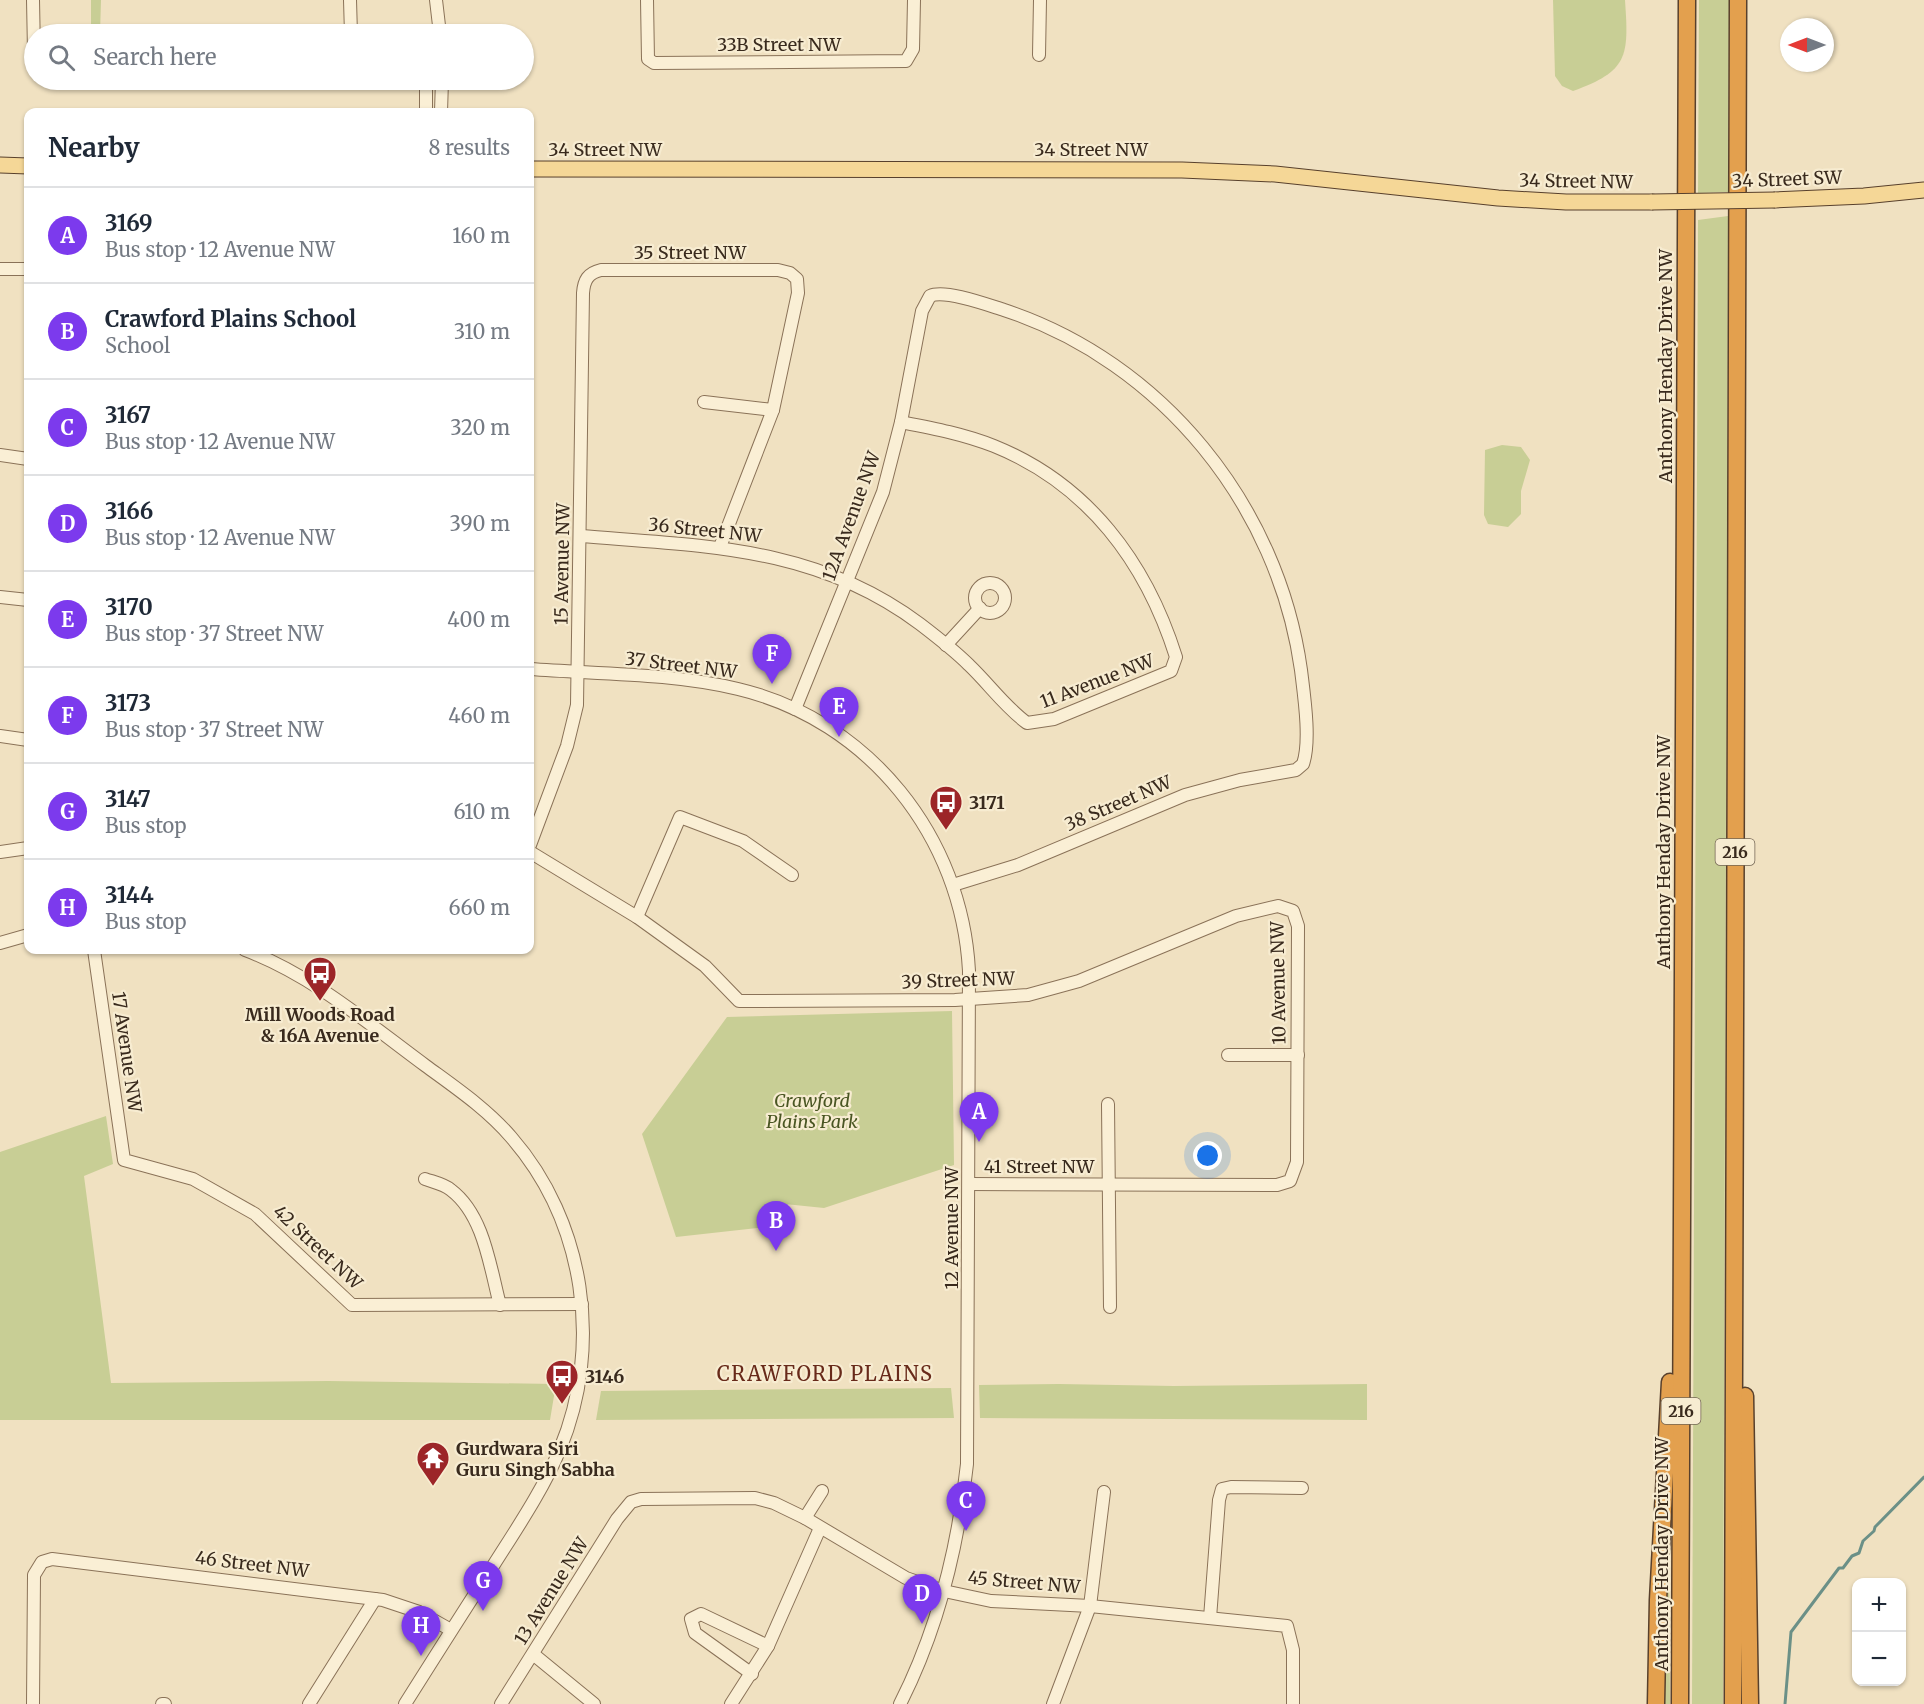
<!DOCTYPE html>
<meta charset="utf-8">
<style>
body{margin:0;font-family:Merriweather,serif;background:#f2f2f3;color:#1f2937}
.controls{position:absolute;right:18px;bottom:18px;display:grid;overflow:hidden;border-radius:12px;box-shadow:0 2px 4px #0004}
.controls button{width:54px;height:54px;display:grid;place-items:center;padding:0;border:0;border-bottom:2px solid #e0e1e3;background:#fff;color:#1f2937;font:30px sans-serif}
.compass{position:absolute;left:1780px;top:18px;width:54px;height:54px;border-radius:50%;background:#fff;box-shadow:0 2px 4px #0004;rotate:270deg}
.you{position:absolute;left:1208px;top:1156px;width:21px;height:21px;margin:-15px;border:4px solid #fff;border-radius:50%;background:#1a73e8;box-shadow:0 0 0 9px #1a73e833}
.badge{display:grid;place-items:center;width:39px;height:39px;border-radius:50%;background:#7c3aed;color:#fff;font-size:20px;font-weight:700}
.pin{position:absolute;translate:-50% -50px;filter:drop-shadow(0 2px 3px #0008)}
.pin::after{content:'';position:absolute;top:32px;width:21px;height:18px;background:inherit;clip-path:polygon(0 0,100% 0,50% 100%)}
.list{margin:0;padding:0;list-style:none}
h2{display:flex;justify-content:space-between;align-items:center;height:78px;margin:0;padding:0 24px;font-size:26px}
h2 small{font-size:20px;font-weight:400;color:#747a83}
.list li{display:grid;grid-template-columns:39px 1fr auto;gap:18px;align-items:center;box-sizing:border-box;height:96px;padding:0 24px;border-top:2px solid #e0e1e3}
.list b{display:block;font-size:22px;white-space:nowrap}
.list p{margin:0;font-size:20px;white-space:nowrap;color:#747a83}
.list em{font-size:20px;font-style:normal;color:#747a83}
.icon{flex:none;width:33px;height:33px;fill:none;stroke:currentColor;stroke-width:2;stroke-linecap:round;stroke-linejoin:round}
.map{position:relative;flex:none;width:1924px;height:1704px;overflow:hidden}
.search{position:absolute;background:#fff;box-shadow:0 2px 4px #0004;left:24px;top:24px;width:510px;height:66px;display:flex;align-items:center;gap:15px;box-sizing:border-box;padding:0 21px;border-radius:33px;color:#747a83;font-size:22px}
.panel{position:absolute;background:#fff;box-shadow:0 2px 4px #0004;left:24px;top:108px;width:510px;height:846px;border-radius:12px}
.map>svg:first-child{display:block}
.green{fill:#c8ce95}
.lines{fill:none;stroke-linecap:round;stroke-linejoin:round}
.stream{stroke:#6b9087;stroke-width:3}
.minor-casing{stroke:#8a7258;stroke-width:14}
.major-casing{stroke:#58402c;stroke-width:17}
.highway-casing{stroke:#58402c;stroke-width:19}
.minor{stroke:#faefd5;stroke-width:12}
.major{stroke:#f5d797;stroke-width:15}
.highway{stroke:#e3a04e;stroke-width:16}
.major-bridge-casing{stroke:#58402c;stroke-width:17;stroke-linecap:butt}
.major-bridge{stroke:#f5d797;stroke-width:15}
.labels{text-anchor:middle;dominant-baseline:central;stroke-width:4.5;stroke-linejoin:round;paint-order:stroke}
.shield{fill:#f7ecd1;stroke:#726453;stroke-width:1.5}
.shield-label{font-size:16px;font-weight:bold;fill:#392a1d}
.street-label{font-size:18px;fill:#392a1d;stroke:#f7ecd1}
.poi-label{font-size:18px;font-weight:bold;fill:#392a1d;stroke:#f7ecd1;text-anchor:start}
.park-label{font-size:18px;font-style:italic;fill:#4a5623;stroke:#f7ecd1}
.neighbourhood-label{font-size:20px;letter-spacing:1.5px;fill:#682a1a;stroke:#f7ecd1}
</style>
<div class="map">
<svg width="1924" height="1704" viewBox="0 0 1924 1704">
<rect width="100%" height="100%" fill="#f0e1c1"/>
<g class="green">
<path d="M91,0H291H101L100,34H91Z"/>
<path d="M1553,0H1625C1629,57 1628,71 1573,91L1562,86L1555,76Z"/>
<path d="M1699,0H1729L1728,192L1698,193Z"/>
<path d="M1728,216L1723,1704H1692L1698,220Z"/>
<path d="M1502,445L1521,447L1530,460L1521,491V514L1508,527L1488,524L1484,515L1485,450Z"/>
<path d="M952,1011L954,1165L824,1208L785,1204V1225L676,1237L642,1134L727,1017Z"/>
<path d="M106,1116L113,1164L84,1176L111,1383L328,1381L556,1384L550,1420H0V1152Z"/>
<path d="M1059,1384L1174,1386L1367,1384V1420L980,1418L979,1385Z"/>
<path d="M951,1388L954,1418L596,1420L601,1391Z"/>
<path d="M1669,1564L1670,1704H1661Z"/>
</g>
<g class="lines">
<path class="stream" d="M1785,1704L1791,1632L1839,1568H1843L1852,1556L1859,1553L1863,1541L1874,1531L1875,1527L1924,1477"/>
<g class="minor-casing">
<g id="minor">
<path d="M33,0L34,51"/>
<path d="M350,0L351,34"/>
<path d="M436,0L440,34"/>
<path d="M647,0L648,59L654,63L906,61L913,49L914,0"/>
<path d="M1039,55L1040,0"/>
<path d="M426,112V80"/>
<path d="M441,112L442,80"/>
<path d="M0,269H28"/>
<path d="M704,402L773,410"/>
<path d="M0,455L28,459"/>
<path d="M581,536C704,546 816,546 920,624C937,637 954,650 969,665C989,684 1005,707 1027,723L1054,719L1171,671L1176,657C1146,562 1088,484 994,446C964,434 932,428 901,422"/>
<circle cx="990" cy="598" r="15"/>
<path d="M0,597L28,600"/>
<path d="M946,645L980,608"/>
<path d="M530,669C597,674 672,673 738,689C869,720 962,837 969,971L967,1464C958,1548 938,1629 900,1704"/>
<path d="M795,709L883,492L901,422L922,311L930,296C945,289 988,305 1004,310C1162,362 1278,505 1301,670C1304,695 1311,741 1303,764L1296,770L1240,780L1185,795L1018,865L953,885"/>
<path d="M0,736L28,740"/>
<path d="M530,845L567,746L577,705L583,293C584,280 588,273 601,270H778L790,273L797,279L798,293L773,410L720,547"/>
<path d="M0,852L28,848"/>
<path d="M530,852L637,917L705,966L739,1001L955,1000L1028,995L1079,981L1236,916L1278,906L1293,911L1298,926L1297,1162L1290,1181L1277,1185L969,1184"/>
<path d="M637,917L680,817L743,841L792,875"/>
<path d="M0,943L28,935"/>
<path d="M94,950L124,1160L193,1179L255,1214L352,1305L582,1304"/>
<path d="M245,950C312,975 369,1024 426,1066C456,1088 487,1109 511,1137C585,1222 603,1346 560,1449C543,1490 517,1528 493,1566C463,1612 434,1658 405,1704"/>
<path d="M1228,1055H1298"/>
<path d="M1108,1104L1110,1307"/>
<path d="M425,1179C433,1182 444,1184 451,1190C484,1215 490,1267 500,1305"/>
<path d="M805,1518L822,1491"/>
<path d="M1210,1618L1219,1500L1222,1489L1231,1487L1302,1488"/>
<path d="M533,1654L594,1704"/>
<path d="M752,1674L695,1633L691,1619L701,1614L768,1646"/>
<path d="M33,1704L34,1575L42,1562L52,1559L383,1600L419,1612L451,1630"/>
<path d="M162,1704H165"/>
<path d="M309,1704L375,1599"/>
<path d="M501,1704L617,1519L631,1502L641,1499L755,1498L774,1503L805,1518L906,1578L944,1591L991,1601L1090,1606L1287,1626L1293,1650V1704"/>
<path d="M731,1704L768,1646L820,1528"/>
<path d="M1053,1704L1090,1606L1104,1492"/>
</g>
</g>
<g class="major-casing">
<g id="major">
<path d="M0,165L28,166"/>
<path d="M530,169L1182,170L1275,174L1498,198L1566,202H1652"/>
<path d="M1775,200L1864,196L1924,190"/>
</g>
</g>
<g class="highway-casing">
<g id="highway">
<path d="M1745,1396L1750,1704"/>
<path d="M1656,1704L1658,1600L1670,1382"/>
<path d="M1680,1704L1687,0"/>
<path d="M1733,1704L1738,0"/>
</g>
</g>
<use href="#minor" class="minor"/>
<use href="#major" class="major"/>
<use href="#highway" class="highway"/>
<g class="major-bridge-casing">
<path id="major-bridge" d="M1652,202L1775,200"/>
</g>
<use href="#major-bridge" class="major-bridge"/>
</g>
<defs>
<g id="bus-pin" transform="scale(1.725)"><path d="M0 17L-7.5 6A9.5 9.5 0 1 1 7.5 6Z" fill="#9c2528" stroke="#f7ecd1"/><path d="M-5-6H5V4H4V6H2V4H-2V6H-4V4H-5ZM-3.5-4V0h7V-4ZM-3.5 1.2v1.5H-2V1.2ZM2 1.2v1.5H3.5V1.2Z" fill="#fff"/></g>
<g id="temple-pin" transform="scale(1.725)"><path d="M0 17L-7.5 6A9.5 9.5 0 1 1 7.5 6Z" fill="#9c2528" stroke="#f7ecd1"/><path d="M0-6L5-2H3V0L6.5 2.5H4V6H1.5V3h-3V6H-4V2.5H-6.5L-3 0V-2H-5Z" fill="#fff"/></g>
</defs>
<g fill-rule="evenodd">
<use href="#bus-pin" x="946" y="802"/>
<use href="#bus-pin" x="320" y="973"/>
<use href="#bus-pin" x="562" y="1376"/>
<use href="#temple-pin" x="433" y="1458"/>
</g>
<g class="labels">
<g class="shield">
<rect x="1715.5" y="839" width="39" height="26" rx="4.5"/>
<rect x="1661.5" y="1398" width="39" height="26" rx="4.5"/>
</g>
<g class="shield-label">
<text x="1735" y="852">216</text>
<text x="1681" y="1411">216</text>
</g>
<g class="street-label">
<text x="779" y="44">33B Street NW</text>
<text x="605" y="149">34 Street NW</text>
<text x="1091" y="149">34 Street NW</text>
<text transform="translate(1787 179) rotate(-2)">34 Street SW</text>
<text transform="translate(1576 181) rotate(1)">34 Street NW</text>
<text x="690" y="252">35 Street NW</text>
<text transform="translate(1665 366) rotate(-90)">Anthony Henday Drive NW</text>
<text transform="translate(851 516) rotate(-70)">12A Avenue NW</text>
<text transform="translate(705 530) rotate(6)">36 Street NW</text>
<text transform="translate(562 564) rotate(-89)">15 Avenue NW</text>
<text transform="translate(681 665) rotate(7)">37 Street NW</text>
<text transform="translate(1097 681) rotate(-21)">11 Avenue NW</text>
<text transform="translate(1118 803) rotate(-23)">38 Street NW</text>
<text transform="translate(1663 852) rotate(-90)">Anthony Henday Drive NW</text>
<text transform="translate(958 980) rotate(-2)">39 Street NW</text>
<text transform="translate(1278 983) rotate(-91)">10 Avenue NW</text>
<text transform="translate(127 1052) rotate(82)">17 Avenue NW</text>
<text x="1039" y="1166">41 Street NW</text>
<text transform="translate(951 1228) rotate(-90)">12 Avenue NW</text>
<text transform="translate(318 1247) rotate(43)">42 Street NW</text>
<text transform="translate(1661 1554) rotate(-90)">Anthony Henday Drive NW</text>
<text transform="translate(252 1564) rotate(7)">46 Street NW</text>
<text transform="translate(1024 1582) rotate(5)">45 Street NW</text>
<text transform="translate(551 1591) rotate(-58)">13 Avenue NW</text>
</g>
<g class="poi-label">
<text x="969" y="802">3171</text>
<text x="320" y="1014" text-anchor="middle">Mill Woods Road<tspan x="320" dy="21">&amp; 16A Avenue</tspan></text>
<text x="585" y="1376">3146</text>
<text x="456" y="1448">Gurdwara Siri<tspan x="456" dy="21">Guru Singh Sabha</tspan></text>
</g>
<g class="park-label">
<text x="812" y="1100">Crawford<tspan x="812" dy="21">Plains Park</tspan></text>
</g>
<g class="neighbourhood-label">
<text x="825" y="1373">CRAWFORD PLAINS</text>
</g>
</g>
</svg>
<div class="controls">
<button>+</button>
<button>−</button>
</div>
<svg class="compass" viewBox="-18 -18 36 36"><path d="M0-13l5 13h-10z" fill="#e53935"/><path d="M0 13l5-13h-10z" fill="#747a83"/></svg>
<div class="you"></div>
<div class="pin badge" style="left:979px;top:1142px">A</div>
<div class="pin badge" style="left:776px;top:1251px">B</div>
<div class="pin badge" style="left:966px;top:1531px">C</div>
<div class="pin badge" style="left:922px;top:1624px">D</div>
<div class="pin badge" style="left:839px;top:737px">E</div>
<div class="pin badge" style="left:772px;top:684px">F</div>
<div class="pin badge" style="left:483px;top:1611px">G</div>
<div class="pin badge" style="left:421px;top:1656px">H</div>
<div class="search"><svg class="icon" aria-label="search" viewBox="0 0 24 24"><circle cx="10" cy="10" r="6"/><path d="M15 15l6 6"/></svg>Search here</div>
<section class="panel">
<h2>Nearby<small>8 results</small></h2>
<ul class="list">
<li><span class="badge">A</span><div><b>3169</b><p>Bus stop · 12 Avenue NW</p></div><em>160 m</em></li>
<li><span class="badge">B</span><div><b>Crawford Plains School</b><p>School</p></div><em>310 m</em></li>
<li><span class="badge">C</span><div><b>3167</b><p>Bus stop · 12 Avenue NW</p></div><em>320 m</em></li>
<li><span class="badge">D</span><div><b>3166</b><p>Bus stop · 12 Avenue NW</p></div><em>390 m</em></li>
<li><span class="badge">E</span><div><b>3170</b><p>Bus stop · 37 Street NW</p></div><em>400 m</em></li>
<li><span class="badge">F</span><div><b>3173</b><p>Bus stop · 37 Street NW</p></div><em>460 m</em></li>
<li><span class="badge">G</span><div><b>3147</b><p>Bus stop</p></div><em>610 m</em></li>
<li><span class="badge">H</span><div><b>3144</b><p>Bus stop</p></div><em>660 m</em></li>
</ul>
</section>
</div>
